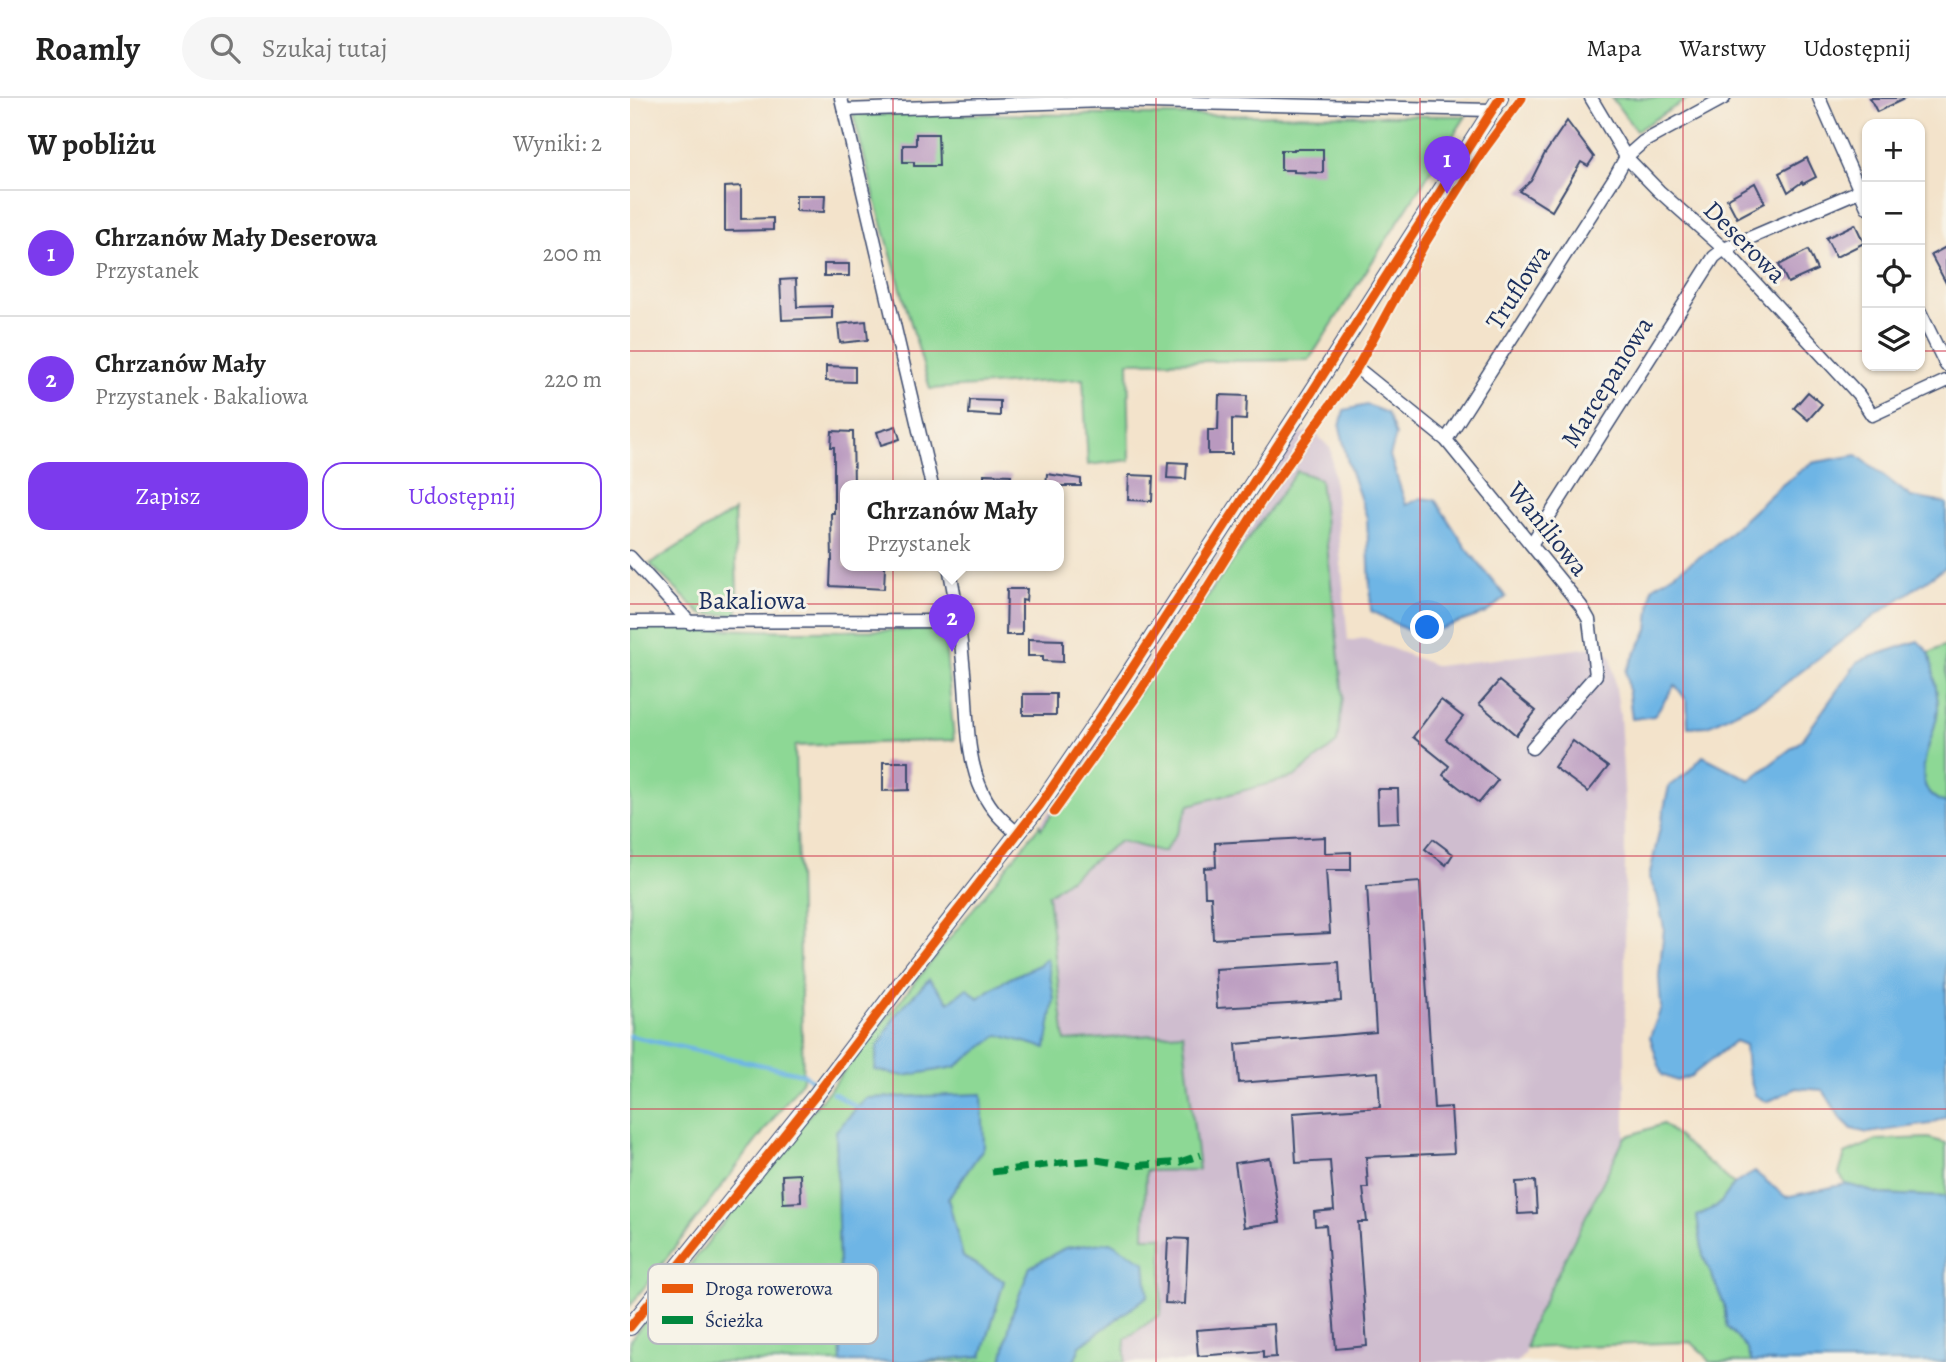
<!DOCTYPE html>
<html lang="pl">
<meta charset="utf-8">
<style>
body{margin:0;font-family:Alegreya,serif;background:#f6f6f6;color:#222}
.controls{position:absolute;right:21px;top:21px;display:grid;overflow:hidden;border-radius:14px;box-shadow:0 2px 5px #0004}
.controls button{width:63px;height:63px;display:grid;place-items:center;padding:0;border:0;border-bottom:2px solid #e0e0e0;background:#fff;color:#222;font:35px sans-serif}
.you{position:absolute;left:798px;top:530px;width:24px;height:24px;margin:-18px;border:5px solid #fff;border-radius:50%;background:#1a73e8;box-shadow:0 0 0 10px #1a73e833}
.badge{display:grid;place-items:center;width:46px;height:46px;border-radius:50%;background:#7c3aed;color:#fff;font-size:23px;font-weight:700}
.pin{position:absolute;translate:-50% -58px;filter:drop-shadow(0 2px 4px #0008)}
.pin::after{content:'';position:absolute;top:37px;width:24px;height:21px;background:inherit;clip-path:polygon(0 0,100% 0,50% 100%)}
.popup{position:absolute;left:210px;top:382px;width:224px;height:91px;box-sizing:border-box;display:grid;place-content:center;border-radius:14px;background:#fff;filter:drop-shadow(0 2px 5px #0005);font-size:23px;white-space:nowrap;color:#767676}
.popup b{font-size:26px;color:#222}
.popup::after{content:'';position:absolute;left:50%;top:100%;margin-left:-14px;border:14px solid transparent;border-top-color:#fff}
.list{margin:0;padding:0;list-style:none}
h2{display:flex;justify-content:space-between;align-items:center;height:91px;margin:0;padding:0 28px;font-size:30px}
h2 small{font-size:23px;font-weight:400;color:#767676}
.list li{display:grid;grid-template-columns:46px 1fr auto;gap:21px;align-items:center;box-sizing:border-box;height:126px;padding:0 28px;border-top:2px solid #e0e0e0}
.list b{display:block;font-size:26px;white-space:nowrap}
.list p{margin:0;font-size:23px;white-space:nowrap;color:#767676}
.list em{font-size:23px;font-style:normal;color:#767676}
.actions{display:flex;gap:14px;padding:21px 28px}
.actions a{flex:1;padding:16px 0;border:2px solid #7c3aed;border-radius:21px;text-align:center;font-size:24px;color:#7c3aed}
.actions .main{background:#7c3aed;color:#fff}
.icon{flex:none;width:38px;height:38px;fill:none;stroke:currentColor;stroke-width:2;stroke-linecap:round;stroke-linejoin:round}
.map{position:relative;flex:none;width:1316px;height:1264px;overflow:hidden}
header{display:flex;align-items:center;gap:42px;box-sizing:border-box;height:98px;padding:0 35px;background:#fff;border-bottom:2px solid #e0e0e0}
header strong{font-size:33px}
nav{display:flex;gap:38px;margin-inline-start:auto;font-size:24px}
.search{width:490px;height:63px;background:#f6f6f6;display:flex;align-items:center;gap:18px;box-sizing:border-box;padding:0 24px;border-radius:38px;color:#767676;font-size:26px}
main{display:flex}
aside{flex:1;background:#fff}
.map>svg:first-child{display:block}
.industrial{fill:#cfbdcf}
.green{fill:#8dd895;stroke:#54847a;stroke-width:2;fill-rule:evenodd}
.water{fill:#6eb5e5;stroke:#4472a2;stroke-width:2}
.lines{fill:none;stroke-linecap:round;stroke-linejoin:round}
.stream{stroke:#6eb5e5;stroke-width:4.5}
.building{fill:#b999bf}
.minor-casing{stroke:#3b4a6e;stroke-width:15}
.tertiary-casing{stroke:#3b4a6e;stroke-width:18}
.minor{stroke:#fff;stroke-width:12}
.tertiary{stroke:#fff;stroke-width:16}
.quiet{stroke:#00873e;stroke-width:7;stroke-dasharray:14 7;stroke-linecap:butt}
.cycleway-casing{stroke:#f7f3e8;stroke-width:13}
.cycleway{stroke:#e8590c;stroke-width:9}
.grid{fill:none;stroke:#d1495b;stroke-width:2;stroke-opacity:0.55}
.labels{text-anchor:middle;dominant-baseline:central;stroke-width:6;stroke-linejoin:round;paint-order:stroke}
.street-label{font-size:26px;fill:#1b2f5e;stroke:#f7f3e8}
.key{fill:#f7f3e8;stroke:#b5b8bf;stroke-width:2}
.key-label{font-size:19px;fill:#1b2f5e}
</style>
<header>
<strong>Roamly</strong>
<div class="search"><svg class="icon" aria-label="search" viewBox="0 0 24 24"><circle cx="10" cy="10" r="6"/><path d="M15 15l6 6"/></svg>Szukaj tutaj</div>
<nav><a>Mapa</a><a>Warstwy</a><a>Udostępnij</a></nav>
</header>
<main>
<aside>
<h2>W pobliżu<small>Wyniki: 2</small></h2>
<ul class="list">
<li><span class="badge">1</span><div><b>Chrzanów Mały Deserowa</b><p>Przystanek</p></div><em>200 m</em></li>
<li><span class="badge">2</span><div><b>Chrzanów Mały</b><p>Przystanek · Bakaliowa</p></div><em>220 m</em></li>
</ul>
<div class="actions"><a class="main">Zapisz</a><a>Udostępnij</a></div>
</aside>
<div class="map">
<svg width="1316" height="1264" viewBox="0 0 1316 1264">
<rect width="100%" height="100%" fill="#f7f3e8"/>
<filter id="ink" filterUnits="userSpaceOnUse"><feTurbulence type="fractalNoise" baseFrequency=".0143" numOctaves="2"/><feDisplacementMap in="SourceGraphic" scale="14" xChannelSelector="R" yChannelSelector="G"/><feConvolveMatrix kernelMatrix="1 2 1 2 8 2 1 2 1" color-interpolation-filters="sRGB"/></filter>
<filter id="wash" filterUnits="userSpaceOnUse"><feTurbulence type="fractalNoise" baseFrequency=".00686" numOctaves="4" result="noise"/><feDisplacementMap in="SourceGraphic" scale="28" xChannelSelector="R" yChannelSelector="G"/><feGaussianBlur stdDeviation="1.57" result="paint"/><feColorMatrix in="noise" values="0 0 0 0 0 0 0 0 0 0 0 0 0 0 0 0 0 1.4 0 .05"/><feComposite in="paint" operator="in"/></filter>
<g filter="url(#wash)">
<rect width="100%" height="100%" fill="#f3e3cb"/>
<path class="industrial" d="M681,331L701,351L718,543L734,540L807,568L963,549L981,558L990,617L995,707V1039L901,1229L894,1257L887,1264H739L737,1262L709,1264H495V1241L533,1140H514L516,1072H569L553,936L435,943L410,727L668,338Z"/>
<g class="green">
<path d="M982,0H1059L1006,33Z"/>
<path d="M223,16L836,18L679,262L498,264L500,362L458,367L453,281L300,291L247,108Z"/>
<path d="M667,373L690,381L713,598L707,645L664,679L559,707L548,733L534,754L490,743L418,797L435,943L553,935L569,1072L516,1073L514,1139H533L531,1216L495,1241V1264H444L450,1248L518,1197L400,1169L383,1216L372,1264H281L352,1258L374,1183L333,1159L318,1101L354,1049L351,996L206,1033L211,1264H0V1242L410,727L411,731ZM417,860L368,936L325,969L299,882L319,905L348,900L372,884L409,867Z"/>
<path d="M104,413L108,517L71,516L20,466Z"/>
<path d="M0,529L166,533L314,532L324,642L165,648L173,982L0,1208Z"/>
<path d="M1316,547V705C1270,691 1308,638 1308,609C1308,592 1302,573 1299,555Z"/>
<path d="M1033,1026L1104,1086L1089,1107L1067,1118L1073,1157L1094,1206L1097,1229L1116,1249L1122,1264H1079L1075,1257L1061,1244L896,1250L901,1229L995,1039Z"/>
<path d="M1298,1040L1316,1045V1099L1250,1096L1216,1086L1209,1076L1215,1056L1247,1042Z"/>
</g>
<g class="water">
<path d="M737,307L757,315L766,337L760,358L776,407L791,400L805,402L837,451L876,499L856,515L810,531L777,532L741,513L737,420L718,365L710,329L714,312Z"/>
<path d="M1227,357L1281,399L1316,405V469L1243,519L1139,598L1078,628L1058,629L1057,603L1045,587L1024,618L1002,621L996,573L1018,532L1022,490L1083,450L1148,390L1181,365Z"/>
<path d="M1288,543C1291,547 1297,551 1299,555C1302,562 1308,601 1308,609C1308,638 1270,691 1316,705V1019L1300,1026L1238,1035L1222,1031L1210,1019L1193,992L1166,990L1137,1004L1125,997L1117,971L1115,947L1105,943L1061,978L1047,983L1032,977L1020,939L1031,910L1029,878L1034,830L1027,797L1019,780L1039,688L1057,675L1073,658L1120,682L1172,642L1228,563Z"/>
<path d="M417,860L424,901L416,950L369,937L325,969L274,978L245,972L247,950L266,916L299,881L319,904L337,890L348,900L372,884L409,867Z"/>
<path d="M352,996L354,1049L318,1101L333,1159L374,1183L352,1258L281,1264H211L206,1033L236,1000Z"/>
<path d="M1125,1074L1156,1099L1216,1086L1250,1096L1316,1099V1264H1122L1116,1249L1097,1229L1094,1206L1073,1157L1067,1118L1089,1107L1104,1086Z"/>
<path d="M480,1144L515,1164L518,1198L450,1248L444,1264H372L382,1216L400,1169L435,1150Z"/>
</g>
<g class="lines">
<g class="stream">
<path d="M0,938L173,976L182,982"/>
<path d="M203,995L228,1010"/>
</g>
</g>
<g id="blocks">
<g class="building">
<path d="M1240,0H1276L1247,14Z"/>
<path d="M937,23L964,59L958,68L951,64L922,113L890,93L901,83L914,57Z"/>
<path d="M286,36H308L309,68H284V64H273V47H286Z"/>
<path d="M664,51H693V75L664,74V72H651V52H664Z"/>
<path d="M1177,60L1186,79L1173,86L1172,84L1158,94L1149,75Z"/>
<path d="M1125,85L1135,105L1107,120L1097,101Z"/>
<path d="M111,88V121L143,120V132L95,133V89Z"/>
<path d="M166,97H195L194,114L166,113Z"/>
<path d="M1225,126L1234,145L1206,159L1196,140Z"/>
<path d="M1316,149V185L1301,157Z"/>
<path d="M1178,152L1187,172L1158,185L1149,167Z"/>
<rect x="194" y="166" width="25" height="12"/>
<path d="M166,181L167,209L202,208V220L152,222L150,182Z"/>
<path d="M236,223L238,242L210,245L208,226Z"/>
<path d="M196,268L225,269V284L196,283Z"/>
<path d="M1178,294L1192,306L1178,322L1164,310Z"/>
<path d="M589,297L617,298L616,322L602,321V356H578V332H588Z"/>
<path d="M340,302L370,303V318L339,316Z"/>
<path d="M266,328L270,341L251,347L247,334Z"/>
<path d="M202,333L223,334L224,388H215V468H255L254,491L200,488L201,463H202L201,415H204V349H201Z"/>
<path d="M538,364L557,365L556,381L537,380Z"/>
<path d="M354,376L381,377L380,388H354Z"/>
<path d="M417,376L451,381V388H416Z"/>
<path d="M499,377L523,378L522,403L498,402Z"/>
<path d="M377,491H397L396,503L392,502V537H376Z"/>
<path d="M398,541L433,542V564L413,563V558H398Z"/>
<path d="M869,583L906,613L886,637L849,606Z"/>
<rect x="393" y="596" width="33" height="21"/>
<path d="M811,602L833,619L816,641L868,682L849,705L813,677L819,668L783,639Z"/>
<path d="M943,643L978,669L958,694L924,669Z"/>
<path d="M253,664H279V692L253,693Z"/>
<path d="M747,691H768L769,724L748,725Z"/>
<path d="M695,739V755L721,754V772H696L700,835L583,841L581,798H575L574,770L586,769L585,745Z"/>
<path d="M803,741L823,756L816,767L795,751Z"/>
<path d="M790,784L804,1010L821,1009L824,1055L736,1059L738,1090H733L737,1124H728L737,1248L706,1251L696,1127L685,1128L684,1114L704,1112L700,1063L666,1065L663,1015L750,1009L748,974L609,985L606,946L746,934L737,788Z"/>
<path d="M709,864L711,903L587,910L585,871Z"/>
<path d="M640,1060L650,1124L614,1129L605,1065Z"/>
<path d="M170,1076L171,1104L153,1105L152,1077Z"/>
<path d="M905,1083L907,1115L888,1116L886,1084Z"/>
<path d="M538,1140L558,1141L555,1206L535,1205Z"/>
<path d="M644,1226L646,1259L633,1260V1253L568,1258L566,1232Z"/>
</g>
</g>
</g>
<g filter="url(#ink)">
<use href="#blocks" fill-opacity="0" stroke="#3b4a6e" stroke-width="2"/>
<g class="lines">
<g class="minor-casing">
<g id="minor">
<path d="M211,0L302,388"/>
<path d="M961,0L996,59L1029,93L1094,151L1228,296L1242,317L1316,283"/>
<path d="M1189,0L1237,109"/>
<path d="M214,12L474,3L861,12"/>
<path d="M1290,214L1316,267"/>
<path d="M727,270L816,342L951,508L959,522L966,577L902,650"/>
<path d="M816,342L985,79L996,59L1013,44L1094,0"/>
<path d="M902,445L1084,159L1094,151L1229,93"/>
<path d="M0,459L60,525"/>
<path d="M319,468C326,503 331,539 334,574C338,614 335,658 353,695C361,712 373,723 387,735"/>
<path d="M0,524L328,523"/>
</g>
</g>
<g class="tertiary-casing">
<path id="tertiary" d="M0,1229L186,997L275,880L410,707L475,612L675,305L870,0"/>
</g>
<use href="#minor" class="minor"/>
<use href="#tertiary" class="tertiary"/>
<path class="quiet" d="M362,1074L431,1065L467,1062L503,1068L550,1064L571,1057"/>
<g class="cycleway-casing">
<g id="cycleway">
<path d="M424,714L507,598L562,514L632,402L727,270L794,147L853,53L892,0"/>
<path d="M0,1229L186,997L275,880L410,707L475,612L675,305L870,0"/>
</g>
</g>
<use href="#cycleway" class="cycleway"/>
</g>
</g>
<path class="grid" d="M263,0V1264M526,0V1264M790,0V1264M1053,0V1264M0,253H1237M1290,253H1316M0,506H1316M0,758H1316M0,1011H1316"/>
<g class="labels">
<g class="street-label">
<text transform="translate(1115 144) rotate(45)">Deserowa</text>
<text transform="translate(888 189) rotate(-57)">Truflowa</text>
<text transform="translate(977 284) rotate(-58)">Marcepanowa</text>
<text transform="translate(918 431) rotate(51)">Waniliowa</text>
<text x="122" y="502">Bakaliowa</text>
</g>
</g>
<rect x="18" y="1166" width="230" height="80" rx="10" class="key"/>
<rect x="32" y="1186" width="31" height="9" fill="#e8590c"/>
<rect x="32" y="1218" width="31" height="8" fill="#00873e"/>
<g class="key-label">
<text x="75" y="1197">Droga rowerowa</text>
<text x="75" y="1229">Ścieżka</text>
</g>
</svg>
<div class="controls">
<button>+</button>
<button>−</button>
<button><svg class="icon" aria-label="locate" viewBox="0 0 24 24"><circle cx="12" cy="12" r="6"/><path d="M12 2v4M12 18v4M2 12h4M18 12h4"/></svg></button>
<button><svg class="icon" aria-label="layers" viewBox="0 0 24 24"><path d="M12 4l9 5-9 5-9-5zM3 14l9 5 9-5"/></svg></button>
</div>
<div class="you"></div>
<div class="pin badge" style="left:817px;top:96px">1</div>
<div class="pin badge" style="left:322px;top:554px">2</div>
<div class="popup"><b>Chrzanów Mały</b>Przystanek</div>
</div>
</main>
